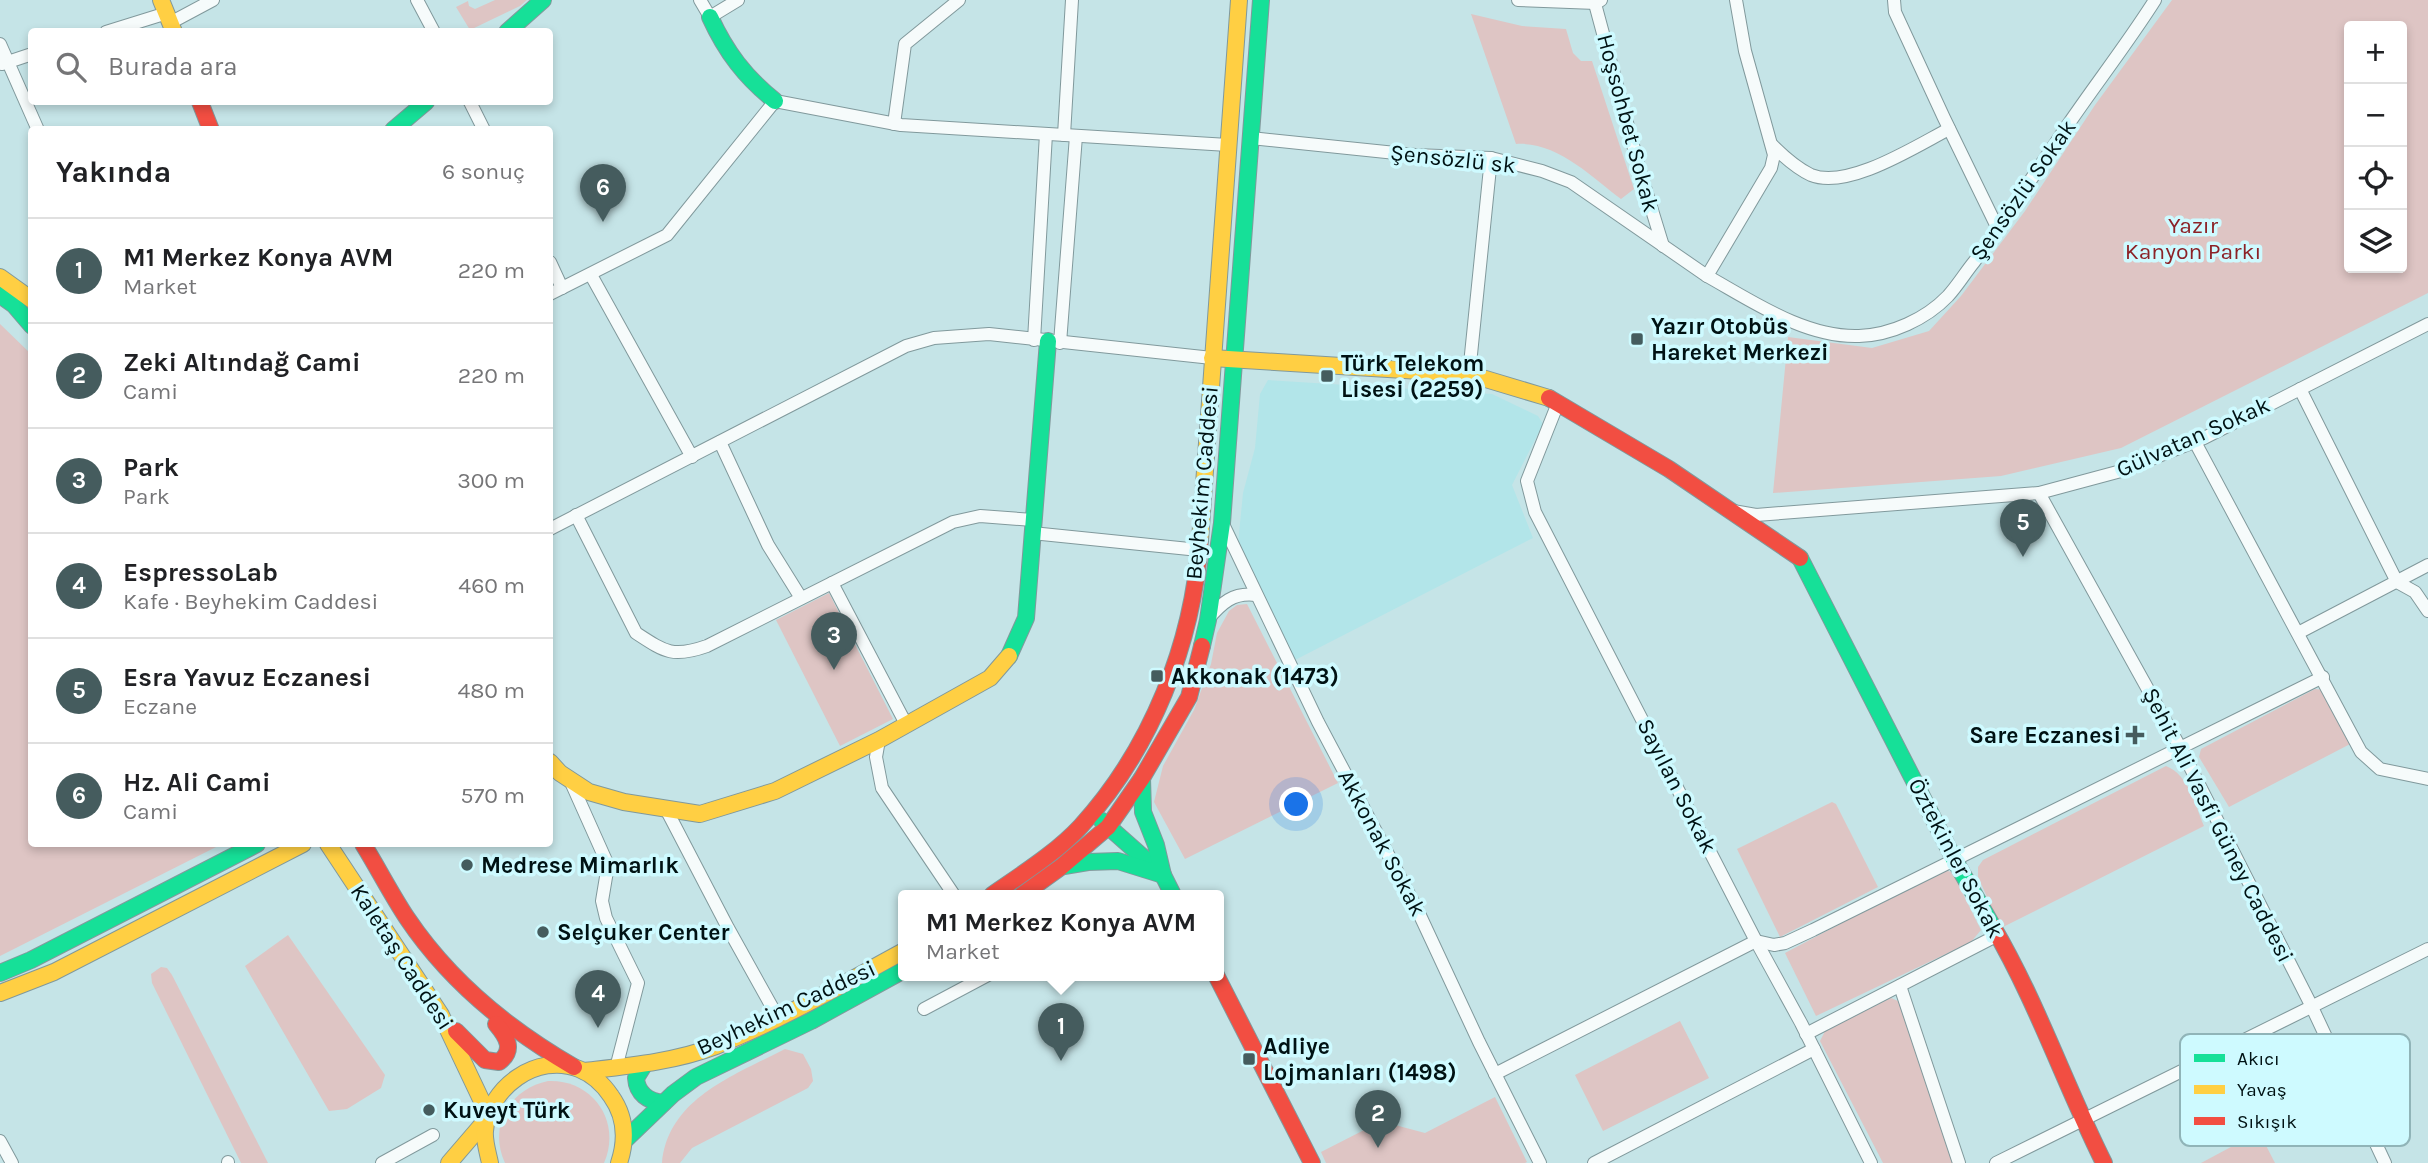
<!DOCTYPE html>
<html lang="tr">
<meta charset="utf-8">
<style>
body{margin:0;font-family:Karla,sans-serif;background:#f6f6f6;color:#202124}
.controls{position:absolute;right:21px;top:21px;display:grid;overflow:hidden;border-radius:7px;box-shadow:0 4px 10px #0003}
.controls button{width:63px;height:63px;display:grid;place-items:center;padding:0;border:0;border-bottom:2px solid #e0e0e0;background:#fff;color:#202124;font:35px sans-serif}
.you{position:absolute;left:1297px;top:805px;width:24px;height:24px;margin:-18px;border:5px solid #fff;border-radius:50%;background:#1a73e8;box-shadow:0 0 0 10px #1a73e833}
.badge{display:grid;place-items:center;width:46px;height:46px;border-radius:50%;background:#455c5e;color:#fff;font-size:23px;font-weight:700}
.pin{position:absolute;translate:-50% -58px;filter:drop-shadow(0 2px 4px #0008)}
.pin::after{content:'';position:absolute;top:37px;width:24px;height:21px;background:inherit;clip-path:polygon(0 0,100% 0,50% 100%)}
.popup{position:absolute;left:898px;top:890px;width:326px;height:91px;box-sizing:border-box;display:grid;place-content:center;border-radius:7px;background:#fff;filter:drop-shadow(0 2px 5px #0005);font-size:23px;white-space:nowrap;color:#757577}
.popup b{font-size:26px;color:#202124}
.popup::after{content:'';position:absolute;left:50%;top:100%;margin-left:-14px;border:14px solid transparent;border-top-color:#fff}
.list{margin:0;padding:0;list-style:none}
h2{display:flex;justify-content:space-between;align-items:center;height:91px;margin:0;padding:0 28px;font-size:30px}
h2 small{font-size:23px;font-weight:400;color:#757577}
.list li{display:grid;grid-template-columns:46px 1fr auto;gap:21px;align-items:center;box-sizing:border-box;height:105px;padding:0 28px;border-top:2px solid #e0e0e0}
.list b{display:block;font-size:26px;white-space:nowrap}
.list p{margin:0;font-size:23px;white-space:nowrap;color:#757577}
.list em{font-size:23px;font-style:normal;color:#757577}
.icon{flex:none;width:38px;height:38px;fill:none;stroke:currentColor;stroke-width:2;stroke-linecap:round;stroke-linejoin:round}
.map{position:relative;flex:none;width:2428px;height:1163px;overflow:hidden}
.search{position:absolute;background:#fff;box-shadow:0 4px 10px #0003;left:28px;top:28px;width:525px;height:77px;display:flex;align-items:center;gap:18px;box-sizing:border-box;padding:0 24px;border-radius:7px;color:#757577;font-size:26px}
.panel{position:absolute;background:#fff;box-shadow:0 4px 10px #0003;left:28px;top:126px;width:525px;height:721px;border-radius:7px}
.map>svg:first-child{display:block}
.built{fill:#b2e5e9}
.green{fill:#dec5c4;fill-rule:evenodd}
.lines{fill:none;stroke-linecap:round;stroke-linejoin:round}
.street-casing{stroke:#81999c;stroke-width:14}
.fast-casing{stroke:#81999c;stroke-width:18}
.slow-casing{stroke:#81999c;stroke-width:18}
.jam-casing{stroke:#81999c;stroke-width:18}
.street{stroke:#f6fbfb;stroke-width:12}
.fast{stroke:#16e098;stroke-width:16}
.slow{stroke:#ffcf43;stroke-width:16}
.jam{stroke:#f24e42;stroke-width:16}
.poi-dot{fill:#455c5e;stroke:#cefaff;stroke-width:2.5}
.labels{text-anchor:middle;dominant-baseline:central;stroke-width:7;stroke-linejoin:round;paint-order:stroke}
.street-label{font-size:23px;fill:#001214;stroke:#cefaff}
.park-label{font-size:23px;fill:#8c2227;stroke:#cefaff}
.poi-label{font-size:23px;font-weight:bold;fill:#001214;stroke:#cefaff;text-anchor:start}
.key{fill:#cefaff;stroke:#90b4b8;stroke-width:2}
.key-label{font-size:19px;fill:#001214}
</style>
<div class="map">
<svg width="2428" height="1163" viewBox="0 0 2428 1163">
<rect width="100%" height="100%" fill="#c5e4e7"/>
<path class="built" d="M1268,380L1492,394L1538,416L1543,424L1512,485L1533,538L1295,660L1238,544L1243,493L1255,448L1260,394Z"/>
<g class="green">
<path d="M495,0H527L520,6L470,30L456,7L468,1L469,6L475,9Z"/>
<path d="M2172,0H2428V293L2121,448L2001,476L1773,493L1788,337L1872,348L1929,331L1961,296L2025,211L2095,105ZM2349,26H2402V268H2349Z"/>
<path d="M1471,14L1522,26L1566,29L1573,53L1581,61H1592L1634,189L1621,199C1591,176 1556,141 1516,144Z"/>
<path d="M0,324L31,354L32,844H222L0,956Z"/>
<path d="M829,593L893,719L840,746L776,620Z"/>
<path d="M1247,604L1338,783L1185,859L1154,802L1163,766L1194,710L1211,664L1217,633L1229,611L1237,605Z"/>
<path d="M2315,689L2325,690L2354,742L2229,807L2199,757L2201,749Z"/>
<path d="M2166,766C2189,775 2195,805 2204,826L2001,928L1978,877V867L1983,860Z"/>
<path d="M1832,802L1836,804L1878,887L1780,937L1737,849Z"/>
<path d="M1942,870L1952,872L1981,930L1971,942L1816,1016L1785,953Z"/>
<path d="M288,935L385,1075L381,1088L347,1109L329,1111L245,966Z"/>
<path d="M161,967L167,968L172,975L268,1163H241L152,983L151,974Z"/>
<path d="M1891,998L1898,1001L1954,1163H1883L1820,1041L1826,1029Z"/>
<path d="M1680,1021L1709,1078L1603,1131L1575,1075Z"/>
<path d="M785,1049L803,1054L811,1069L813,1081L808,1088L692,1148L680,1163H662C668,1098 735,1075 785,1049Z"/>
<path d="M548,1081C593,1079 622,1122 604,1163H505C488,1127 509,1089 548,1081Z"/>
<path d="M1495,1097L1527,1162L1525,1163H1326L1321,1152L1368,1128L1361,1121L1369,1118L1425,1133Z"/>
<path d="M2259,1132L2275,1163H2201Z"/>
</g>
<g class="lines">
<g class="street-casing">
<g id="street">
<path d="M417,0L434,32"/>
<path d="M700,0L710,17L738,0"/>
<path d="M1518,0L1596,3L1601,0"/>
<path d="M1594,0L1640,171L1663,246"/>
<path d="M1736,0L1745,51L1774,155L1771,168L1707,276C1752,301 1805,338 1859,336C1891,335 1926,319 1948,296C1958,285 1965,273 1974,262C2003,223 2028,183 2055,144C2087,95 2124,49 2155,0"/>
<path d="M1894,0L1895,12L1944,118L1998,229"/>
<path d="M170,23L213,0"/>
<path d="M106,32L167,13"/>
<path d="M0,44L38,130"/>
<path d="M2,64L32,54"/>
<path d="M470,102L484,130"/>
<path d="M894,124L905,44L959,0"/>
<path d="M1064,135L1072,0"/>
<path d="M1251,138L1415,155L1491,158L1542,171L1571,182L1707,276"/>
<path d="M1772,145C1784,157 1796,168 1811,175C1848,190 1916,146 1949,129"/>
<path d="M550,262L562,288"/>
<path d="M591,275L692,457"/>
<path d="M550,294L667,235L775,101L901,125L1228,145"/>
<path d="M1034,340L1046,134"/>
<path d="M1060,343L1076,136"/>
<path d="M1469,374L1491,158"/>
<path d="M2300,389L2397,582L2415,592L2428,611"/>
<path d="M1558,403L1527,481L1535,512L1756,941L1801,1023L1871,1163"/>
<path d="M720,442L768,545L801,598"/>
<path d="M2195,442L2361,752L2380,769L2428,779"/>
<path d="M2039,493L2181,749L2311,1005L2385,1163"/>
<path d="M1733,511L1756,515L2039,493L2121,471L2204,438L2428,324"/>
<path d="M576,515L636,633C665,652 673,658 707,646L953,522L980,516L1033,520"/>
<path d="M1223,524L1318,722L1417,909L1479,1042L1540,1163"/>
<path d="M550,529L906,346L934,338L989,334L1212,358"/>
<path d="M1032,533L1199,550"/>
<path d="M832,583L906,724"/>
<path d="M1208,619C1222,603 1233,592 1256,595"/>
<path d="M2298,633L2428,565"/>
<path d="M879,740L876,757L882,788L954,895"/>
<path d="M570,780L608,865L602,901L606,918L638,983L616,1068"/>
<path d="M666,809L728,928L777,1016"/>
<path d="M1900,986L1959,1163"/>
<path d="M924,1009L988,975"/>
<path d="M1806,1034L1998,935"/>
<path d="M1495,1074L1756,941L1774,945L1785,943L1813,930L2323,677"/>
<path d="M0,1141L12,1163"/>
<path d="M228,1162V1163"/>
<path d="M382,1163L433,1135"/>
<path d="M1594,1163L1814,1049"/>
<path d="M1996,1163L2428,949"/>
</g>
</g>
<g class="fast-casing">
<g id="fast">
<path d="M710,17C726,52 745,77 775,101"/>
<path d="M507,32L543,0"/>
<path d="M393,130L426,102"/>
<path d="M0,295L14,305L32,326"/>
<path d="M1800,558L1954,859L1993,927"/>
<path d="M1202,646L1208,620L1222,523L1261,0"/>
<path d="M1009,656L1026,618L1048,341"/>
<path d="M1102,821L1163,875L1173,895"/>
<path d="M1064,866L1088,862L1118,861L1163,875L1156,845L1143,812L1142,778"/>
<path d="M0,973L31,960L257,844"/>
<path d="M644,1065L636,1078C637,1094 648,1101 663,1103"/>
<path d="M625,1140L673,1094L696,1077L811,1021L904,970"/>
</g>
</g>
<g class="slow-casing">
<g id="slow">
<path d="M161,0L174,32"/>
<path d="M0,277L32,300"/>
<path d="M1212,358L1469,374L1549,398"/>
<path d="M1200,540L1239,0"/>
<path d="M550,762L560,773L589,792L624,802L700,814L775,791L879,740L990,678L1009,656"/>
<path d="M328,844L441,1015L487,1112"/>
<path d="M0,993L54,972L303,844"/>
<path d="M584,1071C628,1066 674,1062 716,1046C781,1020 843,984 904,951"/>
<path d="M449,1163L486,1120"/>
<path d="M490,1163C488,1153 484,1141 485,1131C488,1088 537,1052 579,1069C594,1075 603,1084 611,1096C626,1117 627,1139 619,1163"/>
</g>
</g>
<g class="jam-casing">
<g id="jam">
<path d="M200,102L211,130"/>
<path d="M1549,398L1669,469L1800,558"/>
<path d="M363,844C378,868 391,894 407,918C450,982 508,1029 574,1067"/>
<path d="M992,895C1022,874 1056,853 1081,826C1151,749 1193,644 1200,540"/>
<path d="M1022,895L1061,867L1108,827L1142,778L1189,697L1202,646"/>
<path d="M1993,927C2037,1002 2065,1085 2104,1163"/>
<path d="M1216,975L1312,1163"/>
<path d="M456,1031L485,1060L499,1062C515,1050 507,1037 496,1024"/>
</g>
</g>
<use href="#street" class="street"/>
<use href="#fast" class="fast"/>
<use href="#slow" class="slow"/>
<use href="#jam" class="jam"/>
</g>
<g class="poi-dot">
<rect x="1630" y="332" width="14" height="14" rx="3.5"/>
<rect x="1320" y="369" width="14" height="14" rx="3.5"/>
<rect x="1150" y="669" width="14" height="14" rx="3.5"/>
<path d="M2131.5 724.5h7v7h7v7h-7v7h-7v-7h-7v-7h7z"/>
<circle cx="467" cy="865" r="7"/>
<circle cx="543" cy="932" r="7"/>
<rect x="1242" y="1052" width="14" height="14" rx="3.5"/>
<circle cx="429" cy="1110" r="7"/>
</g>
<g class="labels">
<g class="street-label">
<text transform="translate(1628 123) rotate(75)">Hoşsohbet Sokak</text>
<text transform="translate(1453 159) rotate(6)">Şensözlü sk</text>
<text transform="translate(2023 190) rotate(-55)">Şensözlü Sokak</text>
<text transform="translate(2193 437) rotate(-24)">Gülvatan Sokak</text>
<text transform="translate(1202 483) rotate(-85)">Beyhekim Caddesi</text>
<text transform="translate(1677 786) rotate(63)">Sayılan Sokak</text>
<text transform="translate(2218 825) rotate(63)">Şehit Ali Vasfi Güney Caddesi</text>
<text transform="translate(1382 843) rotate(62)">Akkonak Sokak</text>
<text transform="translate(1956 858) rotate(62)">Öztekinler Sokak</text>
<text transform="translate(402 957) rotate(57)">Kaletaş Caddesi</text>
<text transform="translate(786 1008) rotate(-25)">Beyhekim Caddesi</text>
</g>
<g class="park-label">
<text x="2193" y="225">Yazır<tspan x="2193" dy="26">Kanyon Parkı</tspan></text>
</g>
<g class="poi-label">
<text x="1651" y="326">Yazır Otobüs<tspan x="1651" dy="26">Hareket Merkezi</tspan></text>
<text x="1341" y="363">Türk Telekom<tspan x="1341" dy="26">Lisesi (2259)</tspan></text>
<text x="1171" y="676">Akkonak (1473)</text>
<text x="2121" y="735" text-anchor="end">Sare Eczanesi</text>
<text x="481" y="865">Medrese Mimarlık</text>
<text x="557" y="932">Selçuker Center</text>
<text x="1263" y="1046">Adliye<tspan x="1263" dy="26">Lojmanları (1498)</tspan></text>
<text x="443" y="1110">Kuveyt Türk</text>
</g>
</g>
<rect x="2180" y="1034" width="230" height="112" rx="10" class="key"/>
<rect x="2194" y="1054" width="31" height="8" fill="#16e098"/>
<rect x="2194" y="1085" width="31" height="9" fill="#ffcf43"/>
<rect x="2194" y="1117" width="31" height="8" fill="#f24e42"/>
<g class="key-label">
<text x="2237" y="1065">Akıcı</text>
<text x="2237" y="1096">Yavaş</text>
<text x="2237" y="1128">Sıkışık</text>
</g>
</svg>
<div class="controls">
<button>+</button>
<button>−</button>
<button><svg class="icon" aria-label="locate" viewBox="0 0 24 24"><circle cx="12" cy="12" r="6"/><path d="M12 2v4M12 18v4M2 12h4M18 12h4"/></svg></button>
<button><svg class="icon" aria-label="layers" viewBox="0 0 24 24"><path d="M12 4l9 5-9 5-9-5zM3 14l9 5 9-5"/></svg></button>
</div>
<div class="you"></div>
<div class="pin badge" style="left:1061px;top:1061px">1</div>
<div class="popup"><b>M1 Merkez Konya AVM</b>Market</div>
<div class="pin badge" style="left:1378px;top:1148px">2</div>
<div class="pin badge" style="left:834px;top:670px">3</div>
<div class="pin badge" style="left:598px;top:1028px">4</div>
<div class="pin badge" style="left:2023px;top:557px">5</div>
<div class="pin badge" style="left:603px;top:222px">6</div>
<div class="search"><svg class="icon" aria-label="search" viewBox="0 0 24 24"><circle cx="10" cy="10" r="6"/><path d="M15 15l6 6"/></svg>Burada ara</div>
<section class="panel">
<h2>Yakında<small>6 sonuç</small></h2>
<ul class="list">
<li><span class="badge">1</span><div><b>M1 Merkez Konya AVM</b><p>Market</p></div><em>220 m</em></li>
<li><span class="badge">2</span><div><b>Zeki Altındağ Cami</b><p>Cami</p></div><em>220 m</em></li>
<li><span class="badge">3</span><div><b>Park</b><p>Park</p></div><em>300 m</em></li>
<li><span class="badge">4</span><div><b>EspressoLab</b><p>Kafe · Beyhekim Caddesi</p></div><em>460 m</em></li>
<li><span class="badge">5</span><div><b>Esra Yavuz Eczanesi</b><p>Eczane</p></div><em>480 m</em></li>
<li><span class="badge">6</span><div><b>Hz. Ali Cami</b><p>Cami</p></div><em>570 m</em></li>
</ul>
</section>
</div>
